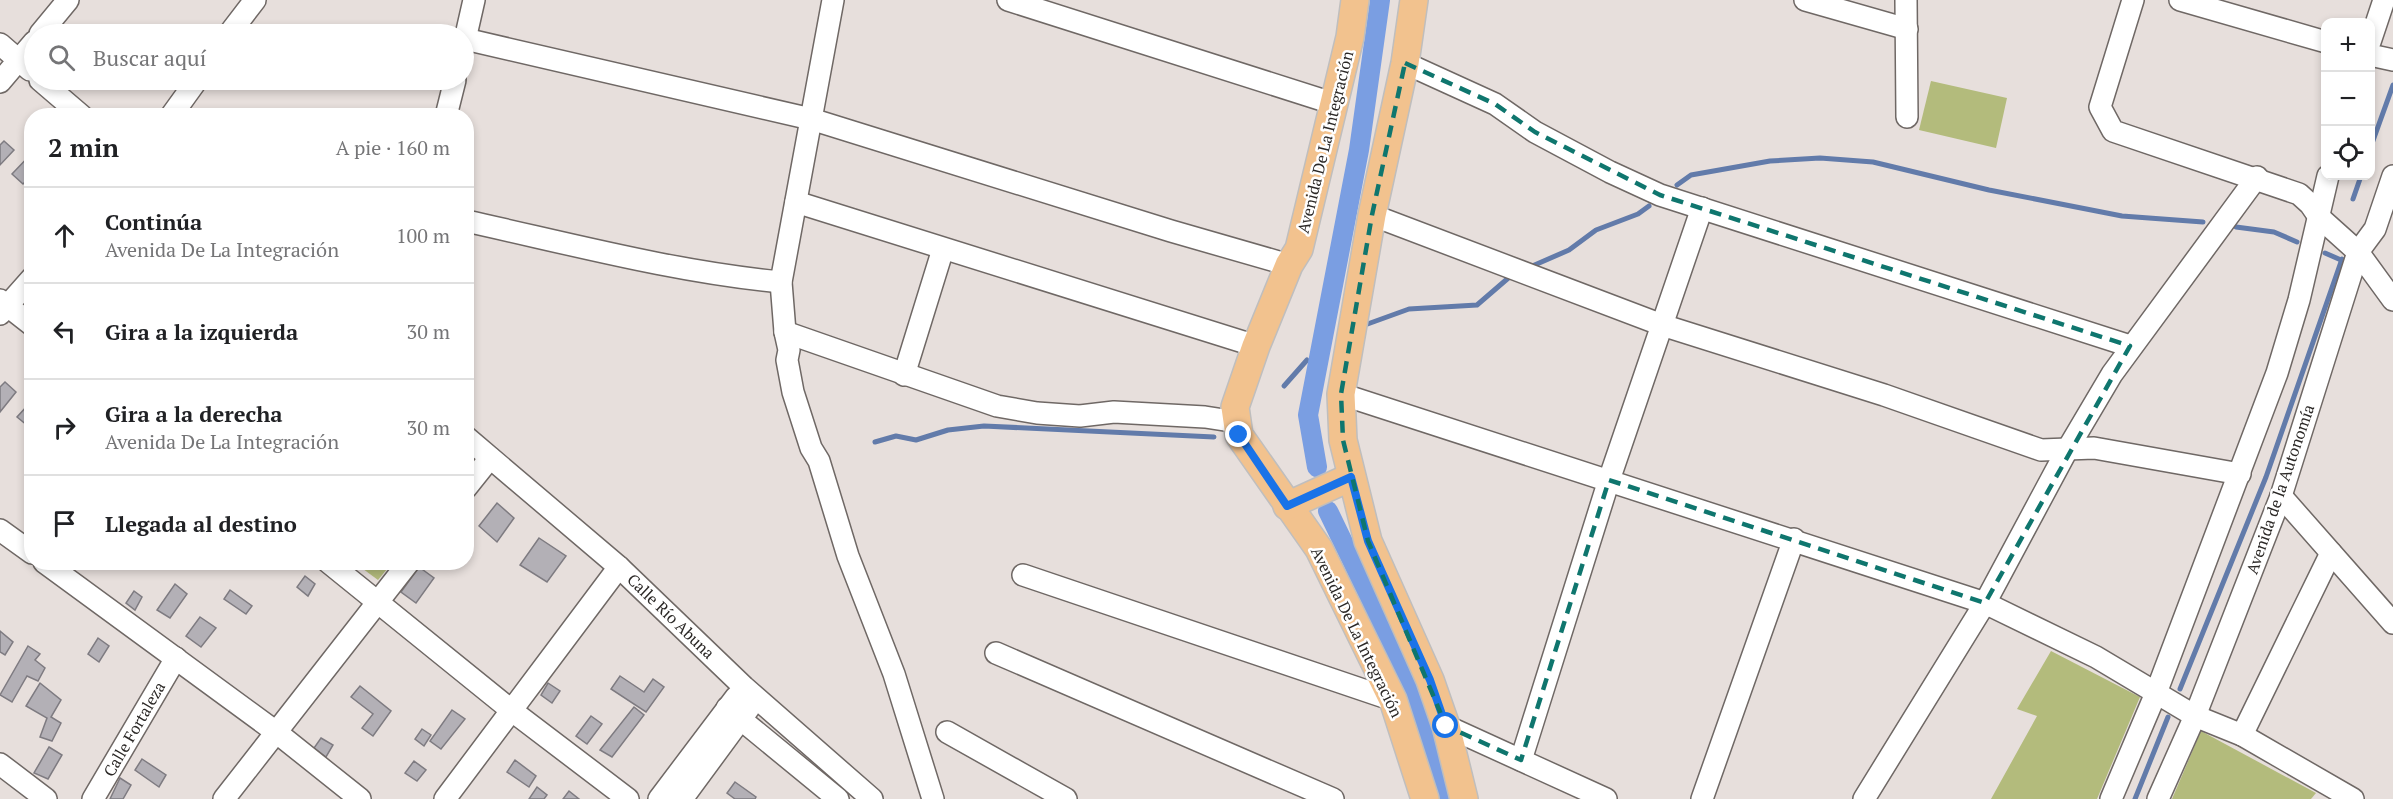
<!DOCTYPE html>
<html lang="es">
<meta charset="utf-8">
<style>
body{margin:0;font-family:"PT Serif",serif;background:#f6f6f6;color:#202124}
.controls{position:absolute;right:18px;top:18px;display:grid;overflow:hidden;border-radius:12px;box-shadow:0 3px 9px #0003}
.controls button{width:54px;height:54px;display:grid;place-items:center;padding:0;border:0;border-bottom:2px solid #e0e0e0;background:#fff;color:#202124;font:30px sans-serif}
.stop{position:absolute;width:18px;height:18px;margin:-14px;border:4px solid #1a73e8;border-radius:50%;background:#fff}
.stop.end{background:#1a73e8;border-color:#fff;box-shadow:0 2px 6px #0008}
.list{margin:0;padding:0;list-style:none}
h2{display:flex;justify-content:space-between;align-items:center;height:78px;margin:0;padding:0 24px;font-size:26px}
h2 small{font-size:20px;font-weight:400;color:#757577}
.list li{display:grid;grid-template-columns:39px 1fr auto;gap:18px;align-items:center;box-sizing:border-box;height:96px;padding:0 24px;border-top:2px solid #e0e0e0}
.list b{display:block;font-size:22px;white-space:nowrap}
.list p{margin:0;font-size:20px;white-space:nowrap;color:#757577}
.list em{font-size:20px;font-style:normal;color:#757577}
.icon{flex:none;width:33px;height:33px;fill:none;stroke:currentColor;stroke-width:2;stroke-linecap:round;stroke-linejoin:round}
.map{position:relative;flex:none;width:2393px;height:799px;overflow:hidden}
.search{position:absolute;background:#fff;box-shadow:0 3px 9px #0003;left:24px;top:24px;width:450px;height:66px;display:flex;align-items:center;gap:15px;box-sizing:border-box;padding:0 21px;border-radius:33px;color:#757577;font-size:22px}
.panel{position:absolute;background:#fff;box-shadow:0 3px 9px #0003;left:24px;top:108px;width:450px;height:462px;border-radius:24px}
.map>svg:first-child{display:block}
.green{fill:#b3bb7c}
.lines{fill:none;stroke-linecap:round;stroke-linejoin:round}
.stream{stroke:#627baa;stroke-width:5}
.canal{stroke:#7a9ee2;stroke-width:20}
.building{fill:#b3b0b6;stroke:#7e7b81;stroke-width:1.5}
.minor-casing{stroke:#6f6865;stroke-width:24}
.major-casing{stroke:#bfbebe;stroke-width:30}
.minor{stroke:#fff;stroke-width:21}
.major{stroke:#f2c28e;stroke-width:27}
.route{stroke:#1a73e8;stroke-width:8}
.marked{fill:none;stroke:#0f766e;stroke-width:4.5;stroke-dasharray:12 8;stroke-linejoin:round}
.labels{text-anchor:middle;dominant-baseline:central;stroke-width:5;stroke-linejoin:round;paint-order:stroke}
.street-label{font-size:16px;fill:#2b2826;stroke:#fff}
</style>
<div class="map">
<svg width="2393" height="799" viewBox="0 0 2393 799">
<rect width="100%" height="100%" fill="#e7dfdc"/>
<g class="green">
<path d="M1931,81L2007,98L1996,148L1919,130Z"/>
<path d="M355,563H392L378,580Z"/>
<path d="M2051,651L2140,697L2097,799H1991L2037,716L2017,709Z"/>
<path d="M2201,731L2316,793L2311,799H2172Z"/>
</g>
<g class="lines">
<g class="stream">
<path d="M2370,149L2393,85"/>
<path d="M1677,185L1691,175L1770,161L1820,158L1873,162L1989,190L2122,216L2203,222"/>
<path d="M2353,199L2361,176"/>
<path d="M2236,227L2274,232L2297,242"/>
<path d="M2325,253L2341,260"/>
<path d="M1530,267L1569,250L1596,230L1638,214L1649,206"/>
<path d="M1362,326L1409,309L1477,305L1513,274"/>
<path d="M1284,386L1307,360"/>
<path d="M875,442L896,436L916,440L948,430L984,426L1214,437"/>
<path d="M2180,689L2266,477L2342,259"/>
<path d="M2135,799L2168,717"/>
</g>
<g class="canal">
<path d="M1317,467L1308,415L1359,150L1380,0"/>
<path d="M1328,511L1400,660L1430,751L1443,799"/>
</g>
</g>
<g class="building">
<path d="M4,141L14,150L0,165V145Z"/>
<path d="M32,153V175L23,184L12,174Z"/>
<path d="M5,382L16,392L0,412V387Z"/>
<path d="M29,404L32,422L28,426L17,417Z"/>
<path d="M497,503L514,518L497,542L479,526Z"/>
<path d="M539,538L566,556L547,582L520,565Z"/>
<path d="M419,567L434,578L416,603L401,592Z"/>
<path d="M305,576L315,584L308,596L297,587Z"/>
<path d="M175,584L187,594L170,618L157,610Z"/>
<path d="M230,590L252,606L246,614L224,599Z"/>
<path d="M134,591L142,597L135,610L126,603Z"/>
<path d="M200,617L216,628L201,647L186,636Z"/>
<path d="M0,631L13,642L5,655L0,652Z"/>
<path d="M98,638L109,646L99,662L88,654Z"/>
<path d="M28,646L40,654L35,660L45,668L38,681L27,676L12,702L0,695Z"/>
<path d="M620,676L644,692L653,679L664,687L646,712L611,689Z"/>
<path d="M40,683L61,700L51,717L61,723L52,741L40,737L47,718L26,706Z"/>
<path d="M548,683L560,691L552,703L541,695Z"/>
<path d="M360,686L391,711L373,736L362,728L373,714L351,697Z"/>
<path d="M634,707L644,715L612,757L600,750Z"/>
<path d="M452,710L465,719L441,749L430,741Z"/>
<path d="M591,716L602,724L587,744L576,736Z"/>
<path d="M422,729L431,735L424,746L415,739Z"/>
<path d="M321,738L333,745L326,757L314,748Z"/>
<path d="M49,747L62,755L48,779L34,773Z"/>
<path d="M142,759L166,775L159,787L135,770Z"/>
<path d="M515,760L536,776L529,787L507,772Z"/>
<path d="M414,761L426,770L417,781L405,773Z"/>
<path d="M120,778L131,785L123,799H110Z"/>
<path d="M735,782L756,797L755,799H735L727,793Z"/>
<path d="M537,787L547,795L544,799H529Z"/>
<path d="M569,791L579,799H563Z"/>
</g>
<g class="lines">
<g class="minor-casing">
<g id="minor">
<path d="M833,0L781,282L785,332L789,350L787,360L793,392L811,448L819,461L848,556L894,674L933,799"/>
<path d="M1008,0L1335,104"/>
<path d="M1805,0L1907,29"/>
<path d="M1906,0L1907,117"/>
<path d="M2133,0L2100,107L2113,131L2299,194L2310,204L2319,217L2358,252L2393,300"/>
<path d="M2180,0L2326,42"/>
<path d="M40,34L68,0"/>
<path d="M229,34L255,0"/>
<path d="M465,39L811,119L1171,231L1289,265"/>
<path d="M2370,42L2384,0"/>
<path d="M0,44L30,70"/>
<path d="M464,44L474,0"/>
<path d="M2370,55L2393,60"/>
<path d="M1405,63L1495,104L1535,132L1610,172L1660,195L2130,346"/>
<path d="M40,80L82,116"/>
<path d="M0,82L34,42"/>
<path d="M171,116L197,80"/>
<path d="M446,116L455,80"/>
<path d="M796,202L1256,346"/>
<path d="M1372,215L1662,325L1884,395L2041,450L2094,448L2240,474"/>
<path d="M466,221C571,244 675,272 781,282"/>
<path d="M0,300L32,325"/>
<path d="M0,314L32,278"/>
<path d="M785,332L997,406L1037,413L1080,416L1114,412L1205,417L1237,422"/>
<path d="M904,375L943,249"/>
<path d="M1341,394L1985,603L2096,657L2195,716L2242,735L2353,799"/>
<path d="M466,437L619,567L744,687L872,799"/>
<path d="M466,488L490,458"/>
<path d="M2281,496L2393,623"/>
<path d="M0,530L32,553"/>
<path d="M44,562L276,732L360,799"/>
<path d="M328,562L511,710L628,799"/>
<path d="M1023,575L1393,700"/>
<path d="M996,653L1333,799"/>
<path d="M727,708L838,799"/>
<path d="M1446,726L1606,799"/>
<path d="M947,732L1066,799"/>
<path d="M2242,735L2331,553"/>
<path d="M1521,760L1609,480L1702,208"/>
<path d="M0,764L46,799"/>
<path d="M93,799L176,658"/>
<path d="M224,799L409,562"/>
<path d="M445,799L619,567"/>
<path d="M659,799L736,697"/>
<path d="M682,799L749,708"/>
<path d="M1702,799L1794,539"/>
<path d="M1864,799L1985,603L2067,450L2112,374L2257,177"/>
<path d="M2111,799L2156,693L2277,373L2299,300L2328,176"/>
<path d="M2158,799L2195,716L2281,496L2358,252L2375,229L2393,176"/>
</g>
</g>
<g class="major-casing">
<g id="major">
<path d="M1355,0L1350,37L1299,249L1289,265L1256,346L1235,407L1239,435L1319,549L1393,700L1425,799"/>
<path d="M1414,0L1405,63L1372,215L1341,394L1343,440L1368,541L1430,680L1446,726L1464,799"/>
<path d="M1287,506L1351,477"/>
</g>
</g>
<use href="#minor" class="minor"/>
<use href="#major" class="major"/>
</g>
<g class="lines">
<path class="route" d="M1239,435L1287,506L1351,477L1368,541L1430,680L1446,726"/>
</g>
<path class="marked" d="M1405,63L1495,104L1535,132L1660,195L2130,346L1985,603L1609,480L1521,760L1446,726L1368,541L1343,440L1341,394L1372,215Z"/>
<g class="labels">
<g class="street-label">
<text transform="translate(1325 142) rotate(-76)">Avenida De La Integración</text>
<text transform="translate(2280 489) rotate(-71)">Avenida de la Autonomía</text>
<text transform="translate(671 616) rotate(44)">Calle Río Abuna</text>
<text transform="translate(1357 632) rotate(64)">Avenida De La Integración</text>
<text transform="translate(134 729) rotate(-60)">Calle Fortaleza</text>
</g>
</g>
</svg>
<div class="controls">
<button>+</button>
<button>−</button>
<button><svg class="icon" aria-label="locate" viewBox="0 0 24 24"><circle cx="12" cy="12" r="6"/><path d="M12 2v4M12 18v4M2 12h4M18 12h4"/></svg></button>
</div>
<div class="stop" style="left:1446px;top:726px"></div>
<div class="stop end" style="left:1239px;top:435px"></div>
<div class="search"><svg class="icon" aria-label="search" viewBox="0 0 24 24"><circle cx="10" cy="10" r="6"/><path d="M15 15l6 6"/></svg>Buscar aquí</div>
<section class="panel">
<h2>2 min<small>A pie · 160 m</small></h2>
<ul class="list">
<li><svg class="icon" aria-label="ahead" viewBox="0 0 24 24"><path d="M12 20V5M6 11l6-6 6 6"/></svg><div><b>Continúa</b><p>Avenida De La Integración</p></div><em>100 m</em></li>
<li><svg class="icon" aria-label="left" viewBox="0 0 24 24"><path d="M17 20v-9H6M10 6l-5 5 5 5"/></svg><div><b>Gira a la izquierda</b></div><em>30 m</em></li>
<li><svg class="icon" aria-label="right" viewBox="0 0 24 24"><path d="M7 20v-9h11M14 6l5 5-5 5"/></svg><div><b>Gira a la derecha</b><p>Avenida De La Integración</p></div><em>30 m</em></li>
<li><svg class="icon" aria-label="arrive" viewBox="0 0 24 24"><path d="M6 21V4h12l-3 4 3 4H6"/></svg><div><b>Llegada al destino</b></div></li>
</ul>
</section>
</div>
